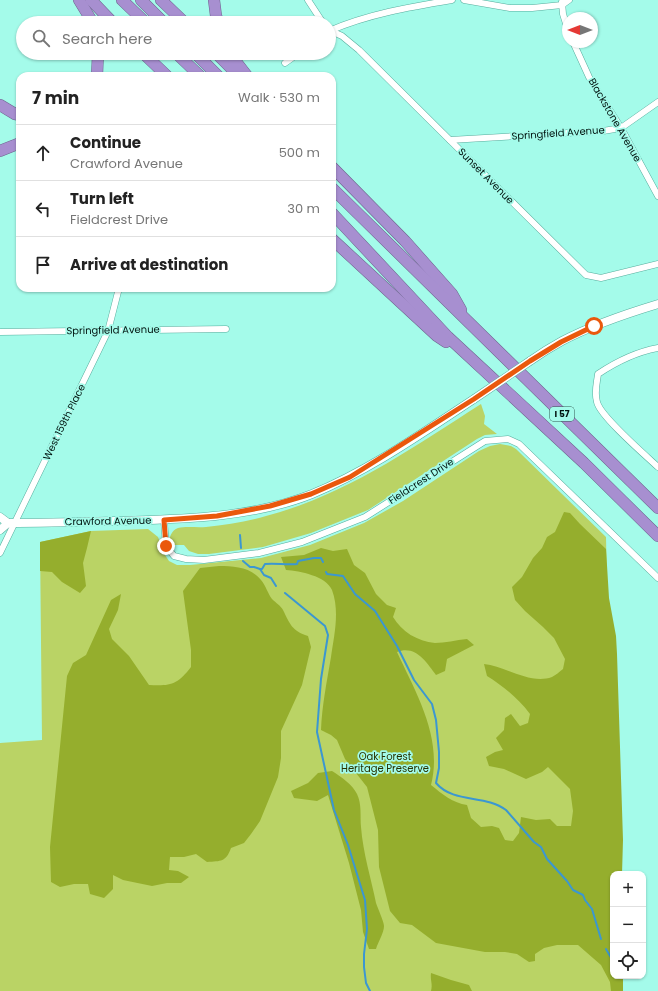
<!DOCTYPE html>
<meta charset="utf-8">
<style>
body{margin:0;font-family:Poppins,sans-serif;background:#f6f6f6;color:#222}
.controls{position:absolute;right:12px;bottom:12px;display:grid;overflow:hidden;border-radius:8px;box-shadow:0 1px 3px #0004}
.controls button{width:36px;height:36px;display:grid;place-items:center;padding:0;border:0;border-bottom:1px solid #e0e0e0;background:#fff;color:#222;font:20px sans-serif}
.compass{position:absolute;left:562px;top:12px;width:36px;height:36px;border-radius:50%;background:#fff;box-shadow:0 1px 3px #0004;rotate:270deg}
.stop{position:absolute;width:12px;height:12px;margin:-9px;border:3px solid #ea580c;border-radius:50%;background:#fff}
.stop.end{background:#ea580c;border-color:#fff;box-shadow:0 1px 4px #0008}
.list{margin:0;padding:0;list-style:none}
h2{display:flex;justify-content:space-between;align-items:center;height:52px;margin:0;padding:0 16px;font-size:17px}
h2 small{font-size:13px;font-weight:400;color:#767676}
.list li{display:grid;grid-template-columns:26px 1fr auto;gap:12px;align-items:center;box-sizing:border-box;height:56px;padding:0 16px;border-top:1px solid #e0e0e0}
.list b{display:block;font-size:15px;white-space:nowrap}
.list p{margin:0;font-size:13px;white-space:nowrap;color:#767676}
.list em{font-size:13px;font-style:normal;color:#767676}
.icon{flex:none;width:22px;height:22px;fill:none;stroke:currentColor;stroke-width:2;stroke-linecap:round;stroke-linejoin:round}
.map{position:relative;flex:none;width:658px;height:991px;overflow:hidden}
.search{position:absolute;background:#fff;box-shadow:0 1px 3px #0004;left:16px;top:16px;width:320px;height:44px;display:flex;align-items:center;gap:10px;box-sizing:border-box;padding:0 14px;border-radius:22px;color:#767676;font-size:15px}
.panel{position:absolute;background:#fff;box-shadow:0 1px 3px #0004;left:16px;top:72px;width:320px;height:220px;border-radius:12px}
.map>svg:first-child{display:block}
.green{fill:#bad365}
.forest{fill:#95ae2d}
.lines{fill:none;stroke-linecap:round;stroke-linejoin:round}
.stream{stroke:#3b97d1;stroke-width:2}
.minor-casing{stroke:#56ad9d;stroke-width:7}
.secondary-casing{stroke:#56ad9d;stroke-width:9}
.motorway-casing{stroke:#6d648c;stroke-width:12}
.minor{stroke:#fff;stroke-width:6}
.secondary{stroke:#fff;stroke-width:8}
.motorway{stroke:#a78fd0;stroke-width:11}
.secondary-bridge-casing{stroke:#56ad9d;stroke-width:9;stroke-linecap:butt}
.secondary-bridge{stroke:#fff;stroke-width:8}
.route{stroke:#ea580c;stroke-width:5}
.labels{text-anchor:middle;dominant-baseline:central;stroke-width:3.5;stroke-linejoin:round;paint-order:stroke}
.shield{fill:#a4fbea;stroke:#315951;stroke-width:1}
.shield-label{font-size:9px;font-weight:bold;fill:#00130f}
.street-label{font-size:10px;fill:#00130f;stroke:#a4fbea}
.park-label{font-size:10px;fill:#283100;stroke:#a4fbea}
</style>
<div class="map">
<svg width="658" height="991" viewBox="0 0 658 991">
<rect width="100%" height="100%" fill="#a4fbea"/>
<g class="green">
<path d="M481,404L485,416L484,424L497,434L485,435L477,439L368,510L311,533L263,547L209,554H198L189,551L184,545H172L169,543C169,537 172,530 178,528C187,526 197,528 206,527C226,525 246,522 266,516C346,495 412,448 481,404Z"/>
<path d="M500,444L511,446L516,449L606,537L613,874V976H623V991H0V743L42,740L40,542L91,531L148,529L158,537L165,555L169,561L177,565H190L261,558L310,545L364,523L403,501L479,451L490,446Z"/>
</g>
<g class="forest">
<path d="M564,512L570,513L580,524L606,549L609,598L616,636L617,654L623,840L622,874H613V976H623V991H611L610,982L601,965L578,945H557L544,948L535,954V961L529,962L517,954L505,952H485L436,943L412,925L400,923L390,911L379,867L378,830L367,787L345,759L337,740L331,735L321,730C322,705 327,681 331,657C334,636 340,611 332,590C326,576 300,571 286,570L281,557L304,555L321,548L333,551L347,549L354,565L365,573L376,594L387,605L396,608L393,617C402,632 417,641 435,643C445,643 456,640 467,639L474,645L447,659L445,671L436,675C426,662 416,645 397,652C416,693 443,738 431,785C442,794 453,803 467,805L471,818L481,827L492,826L499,828L505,840L513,841L519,833L521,817L536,820L550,819L557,826H571L573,811L570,789L548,767L542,772L526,779L504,769L489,766L486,757L495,752L503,750L496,738L504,730L505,718L511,714L520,726L528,723L530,714C518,698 503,686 487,676L484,664C505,666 530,685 552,677C556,675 559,672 563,669L565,659L554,638L543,627L525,611L515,600L512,587L522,577L533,558L542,548L547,537L555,532Z"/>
<path d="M91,531L87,548L83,563L86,586L80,593L62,582L52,572L40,571V542Z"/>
<path d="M219,566C234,566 251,567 261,580C266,586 268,594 272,599C276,603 281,606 283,610C290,624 292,631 308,636L311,647L302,685L281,731V758L278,777L260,821L251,834L244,843L231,848C226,862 221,861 207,862L196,854L184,857H170L169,870L178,871L189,877L181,883H167L152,886L123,880L113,875V889L104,898L90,894L88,884H74L60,887L51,882L50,847L67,676L73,663L86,655L111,600L121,594L118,610L109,629L112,639L129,656L149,685C171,686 177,685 191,667V650L183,591L200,568Z"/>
<path d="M332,771C340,776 353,785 357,794C362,804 360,817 361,827C363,853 371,878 376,903C378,909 384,922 384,926C384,933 378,942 376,949H369L363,932L361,910L349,863L328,795L317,801L294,798L291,791L308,783L318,773Z"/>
<path d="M431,973L451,980L469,985L472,991H431C433,984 430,980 431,973Z"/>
</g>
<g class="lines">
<g class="stream">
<path d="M240,535L241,548"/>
<path d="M243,561L250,567H254L260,569L264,575L271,578L276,586"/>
<path d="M260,569H262L265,564C276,563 286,565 297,564L298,561L314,558H321L323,562"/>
<path d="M326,572L327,574L343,576L355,594L375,611L397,646L414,680L432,704L436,720L439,752V768L436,783C454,804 485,794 506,810L534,842L541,847L547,859L567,881L573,890L583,895L585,900L592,909L601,939"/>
<path d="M285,593L325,626L328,635L321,679L317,732L334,810L348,845L365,900L367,929L364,954V967L366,983L370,991"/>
<path d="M606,949L613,961"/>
</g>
<g class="minor-casing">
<g id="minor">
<path d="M308,0L323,23"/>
<path d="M464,0L510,8H532L562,5L569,0"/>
<path d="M562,2L563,14L568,30"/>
<path d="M329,30L342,36L359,50L586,275L601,278L658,264"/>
<path d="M329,31C368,14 410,7 452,0"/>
<path d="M573,42L589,77L621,128L658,196"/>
<path d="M285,63L299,53"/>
<path d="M450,140L603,131L621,128L658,102"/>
<path d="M0,332L226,329"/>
<path d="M658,348C636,352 616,362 598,374C597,383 594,392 597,402C600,416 645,455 658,467"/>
<path d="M164,520L166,546L174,556L186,559L204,560L259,553L302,542L365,517L485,441L508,439L519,444L658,578"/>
<path d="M0,553L108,331L119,288"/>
</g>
</g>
<g class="secondary-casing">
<g id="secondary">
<path d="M530,361C540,354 551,347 562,341C592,325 625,314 658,304"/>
<path d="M0,517L8,523"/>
<path d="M0,530L8,523C45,523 81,522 118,521C182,519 252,518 312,494C370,470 422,433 474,399"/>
</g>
</g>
<g class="motorway-casing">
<g id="motorway">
<path d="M79,0L93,23"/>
<path d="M91,0L113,23"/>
<path d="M122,0L146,23"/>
<path d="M141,0L164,23"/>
<path d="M161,0L185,23"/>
<path d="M214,0L216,16L219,23"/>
<path d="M143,53L167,76"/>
<path d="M176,53L200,76"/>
<path d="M195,53L218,76"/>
<path d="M216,53L239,76"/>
<path d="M231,53L233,58L247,76"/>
<path d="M97,76L98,53"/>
<path d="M0,105L15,114L20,115"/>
<path d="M0,151L20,143"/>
<path d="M332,167L405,241L452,294L461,310"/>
<path d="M332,188L658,508"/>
<path d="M332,213L448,337L584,463L658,536"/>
<path d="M332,239L437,336L446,342"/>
</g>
</g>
<use href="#minor" class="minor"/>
<use href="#secondary" class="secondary"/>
<use href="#motorway" class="motorway"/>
<g class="secondary-bridge-casing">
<path id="secondary-bridge" d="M474,399L530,361"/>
</g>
<use href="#secondary-bridge" class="secondary-bridge"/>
</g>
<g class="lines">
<path class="route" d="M166,546L164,520L217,516L270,506L311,494L350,477L474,399L530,361L561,342L594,326"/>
</g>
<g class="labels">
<rect class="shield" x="550" y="407" width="24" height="14" rx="3"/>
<g class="shield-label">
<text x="562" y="414">I 57</text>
</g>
<g class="street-label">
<text transform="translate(615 120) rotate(60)">Blackstone Avenue</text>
<text transform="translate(558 133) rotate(-4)">Springfield Avenue</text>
<text transform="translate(486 176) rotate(45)">Sunset Avenue</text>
<text transform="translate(113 330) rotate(-1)">Springfield Avenue</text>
<text transform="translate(64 422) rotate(-64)">West 159th Place</text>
<text transform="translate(421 481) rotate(-33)">Fieldcrest Drive</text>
<text transform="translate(108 521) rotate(-1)">Crawford Avenue</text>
</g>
<g class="park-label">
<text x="385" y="756">Oak Forest<tspan x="385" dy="12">Heritage Preserve</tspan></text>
</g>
</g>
</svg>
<div class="controls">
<button>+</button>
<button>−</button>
<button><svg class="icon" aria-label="locate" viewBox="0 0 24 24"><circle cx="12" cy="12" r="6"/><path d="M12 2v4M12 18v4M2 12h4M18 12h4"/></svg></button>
</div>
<svg class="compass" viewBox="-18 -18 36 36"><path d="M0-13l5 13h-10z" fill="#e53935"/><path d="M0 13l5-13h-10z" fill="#767676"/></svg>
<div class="stop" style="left:594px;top:326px"></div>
<div class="stop end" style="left:166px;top:546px"></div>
<div class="search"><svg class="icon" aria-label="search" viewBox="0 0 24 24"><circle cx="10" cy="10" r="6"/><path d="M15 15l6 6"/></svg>Search here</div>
<section class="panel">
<h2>7 min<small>Walk · 530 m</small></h2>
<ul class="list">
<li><svg class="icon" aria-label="ahead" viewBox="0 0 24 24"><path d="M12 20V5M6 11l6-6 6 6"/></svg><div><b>Continue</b><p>Crawford Avenue</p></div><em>500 m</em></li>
<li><svg class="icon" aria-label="left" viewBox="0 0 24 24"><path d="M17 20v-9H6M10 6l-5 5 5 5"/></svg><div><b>Turn left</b><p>Fieldcrest Drive</p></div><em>30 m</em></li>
<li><svg class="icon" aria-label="arrive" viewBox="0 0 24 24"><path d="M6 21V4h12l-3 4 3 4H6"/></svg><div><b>Arrive at destination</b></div></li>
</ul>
</section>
</div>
